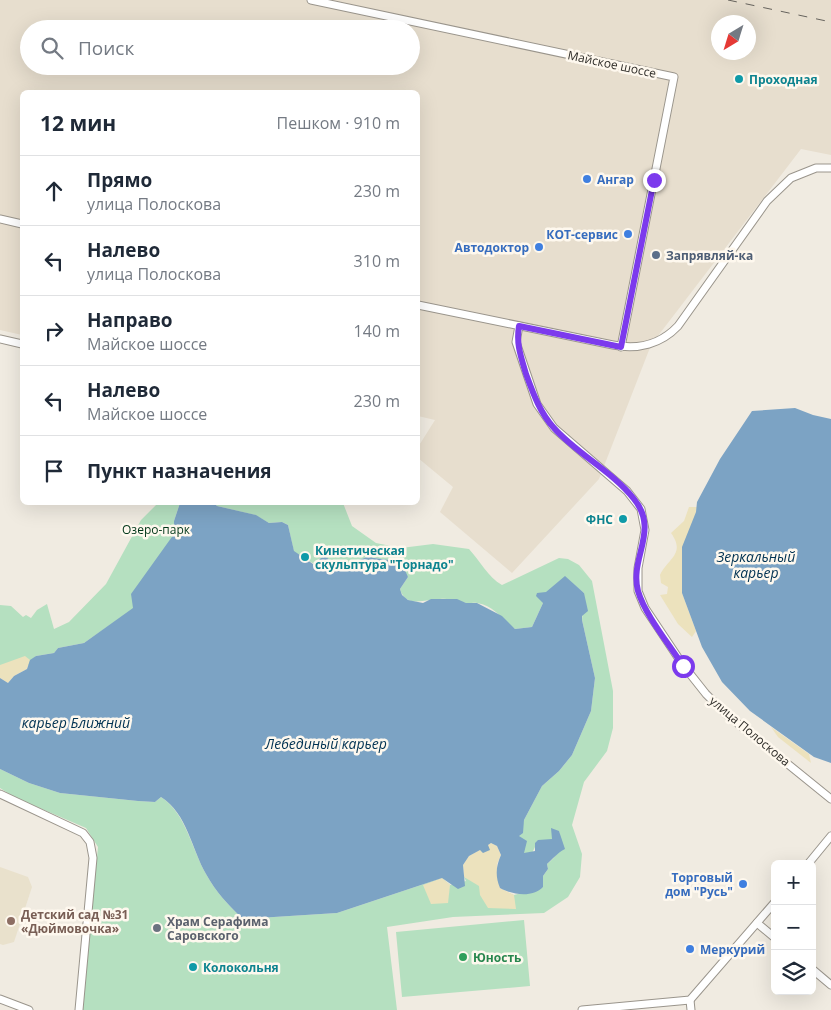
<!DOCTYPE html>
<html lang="ru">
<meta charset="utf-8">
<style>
body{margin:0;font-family:"Open Sans",sans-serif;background:#f6f6f7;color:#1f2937}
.controls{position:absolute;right:15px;bottom:15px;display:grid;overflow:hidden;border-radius:8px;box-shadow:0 5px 20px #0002}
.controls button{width:45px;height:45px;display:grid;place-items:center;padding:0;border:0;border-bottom:1px solid #e0e1e3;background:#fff;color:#1f2937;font:25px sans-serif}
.compass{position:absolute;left:711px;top:15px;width:45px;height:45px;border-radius:50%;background:#fff;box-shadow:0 5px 20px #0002;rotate:218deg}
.stop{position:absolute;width:15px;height:15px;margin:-11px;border:4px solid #7c3aed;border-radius:50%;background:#fff}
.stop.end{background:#7c3aed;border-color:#fff;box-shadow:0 1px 5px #0008}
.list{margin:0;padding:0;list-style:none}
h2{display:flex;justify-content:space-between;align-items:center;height:65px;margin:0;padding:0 20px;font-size:21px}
h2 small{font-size:16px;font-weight:400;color:#747a83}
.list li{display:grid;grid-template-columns:32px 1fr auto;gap:15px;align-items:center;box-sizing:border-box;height:70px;padding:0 20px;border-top:1px solid #e0e1e3}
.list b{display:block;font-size:19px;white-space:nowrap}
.list p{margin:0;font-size:16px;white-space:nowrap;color:#747a83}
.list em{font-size:16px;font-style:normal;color:#747a83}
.icon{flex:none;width:28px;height:28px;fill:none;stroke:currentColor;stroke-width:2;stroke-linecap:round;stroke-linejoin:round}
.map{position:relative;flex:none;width:831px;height:1010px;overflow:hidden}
.search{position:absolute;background:#fff;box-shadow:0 5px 20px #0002;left:20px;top:20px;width:400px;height:55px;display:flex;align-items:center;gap:12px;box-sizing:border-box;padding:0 18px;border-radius:28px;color:#747a83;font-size:19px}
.panel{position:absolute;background:#fff;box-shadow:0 5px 20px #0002;left:20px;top:90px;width:400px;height:415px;border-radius:8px}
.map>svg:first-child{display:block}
.built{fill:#e7dece;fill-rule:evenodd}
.education{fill:#e9e1cc}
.green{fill:#b5e0c0}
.sand{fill:#ece2bd}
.water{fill:#7ca3c4}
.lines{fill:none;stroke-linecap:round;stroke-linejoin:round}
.minor-casing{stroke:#9a958c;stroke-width:9}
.minor{stroke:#fff;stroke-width:7}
.rail{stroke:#66635d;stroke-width:1;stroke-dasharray:9 9;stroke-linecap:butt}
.route{stroke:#7c3aed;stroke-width:6}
.culture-dot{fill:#0f9aa8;stroke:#fef8ee;stroke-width:2}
.shop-dot{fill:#3f7fe0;stroke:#fef8ee;stroke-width:2}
.service-dot{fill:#5c6f8a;stroke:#fef8ee;stroke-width:2}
.education-dot{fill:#8d6e63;stroke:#fef8ee;stroke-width:2}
.worship-dot{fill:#6b7280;stroke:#fef8ee;stroke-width:2}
.leisure-dot{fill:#2e9e5b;stroke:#fef8ee;stroke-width:2}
.labels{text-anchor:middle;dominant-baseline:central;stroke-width:5;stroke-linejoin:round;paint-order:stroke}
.street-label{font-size:12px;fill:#2f2d29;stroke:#fef8ee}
.culture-label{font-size:12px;font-weight:bold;fill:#0d838f;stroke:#fef8ee;text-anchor:start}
.shop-label{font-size:12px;font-weight:bold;fill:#366cbe;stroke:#fef8ee;text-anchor:end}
.service-label{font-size:12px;font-weight:bold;fill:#4e5e75;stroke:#fef8ee;text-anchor:start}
.park-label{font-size:12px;fill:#013719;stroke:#fef8ee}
.education-label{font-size:12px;font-weight:bold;fill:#785e54;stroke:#fef8ee;text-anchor:start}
.worship-label{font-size:12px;font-weight:bold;fill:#5b616d;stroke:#fef8ee;text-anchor:start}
.leisure-label{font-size:12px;font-weight:bold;fill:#27864d;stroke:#fef8ee;text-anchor:start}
.water-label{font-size:14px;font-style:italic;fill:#003252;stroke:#fef8ee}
</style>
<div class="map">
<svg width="831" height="1010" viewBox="0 0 831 1010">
<rect width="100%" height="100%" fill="#f0ebe1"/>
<path class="built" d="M0,0H831V155L801,149L651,345L599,479L512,573L440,512L453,487L418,458V447L435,420L418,416V92H22V335L0,330ZM718,22H748V52H718ZM29,29H411V66H29Z"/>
<path class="education" d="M0,867L28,877L32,887L14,942L3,945L0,944Z"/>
<g class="green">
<path d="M158,503H180L174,521L175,534L155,563L133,609L84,643L58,648L54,653L36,656C26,670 17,675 0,678V605L11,606L23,617L26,615L31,618L37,610L47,604L54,629L69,622L106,584L141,520Z"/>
<path d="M214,503H343L352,526L376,543L401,548L433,544L469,549C480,561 488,577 502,585L559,558L568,559L579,565L592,581L613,691V728L607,751L584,782L572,825L582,854L580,877L568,897L544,913L453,917L387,927L397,1010H82L98,847L86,828L14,797L0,788V769L29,783L60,793L138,801L155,802L161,797C186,813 192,850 206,874C216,892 228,905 243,919L337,913L442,878L450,885L466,881L464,877L514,895L543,887V876L548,869L547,864C560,853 562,848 559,831L552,839L535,847L532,853L524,854L519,836L524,820L542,786L559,771L572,755L591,711L595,678L582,620L584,593L565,577L542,599L543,603L532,627L515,629C502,620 495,606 477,603C474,602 469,604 466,603C457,601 450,598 440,599C425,599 406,609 400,589L408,577L395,561L367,557L346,565L319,559L314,564L294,552L288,525L282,522L269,523L255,515L217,506Z"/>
<path d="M524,920L530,986L402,997L396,932Z"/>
</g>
<g class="sand">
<path d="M689,507H697L682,593L696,631L692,637L678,624L660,595L667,594L668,587L661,583L660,575C668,558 686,554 671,533L684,521Z"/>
<path d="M25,656L30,660L27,669L14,676L8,683L0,678V665Z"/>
<path d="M771,727L809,754L811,763L778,737Z"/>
<path d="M491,843L497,846L501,855L497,864L500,888L514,895L516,909L488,908L480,895L479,886L464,877L463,865L469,856Z"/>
<path d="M442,878L450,885L448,903L431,904L423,885Z"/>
</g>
<g class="water">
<path d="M795,408L813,415L831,419V763L814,757L750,711L722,682L702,647L682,593V547L696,512L697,502L720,459L752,411Z"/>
<path d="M180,503H214L217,506L256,515L269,523L282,522L288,525L294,551L313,564L324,556L335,563L346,565L367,557L396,561L404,568L408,577L400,589L402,595L408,600L423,603L431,599H457L466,603H477L502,616L515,629L532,627L543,603L536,596L537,593L546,592L565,576L584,593L588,611L582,616V620L595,678L591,711L572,755L559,771L542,786L524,820L523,833L519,836L527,841L524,853L535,851V843L538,840L552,839L551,828L559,831L565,849C557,853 553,859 547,864L548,869L543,876V887C533,898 512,895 500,888C495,876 496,866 501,855L497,846L491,843L488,845L490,850L483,853L480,850L469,856L463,865L465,886L458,889L442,878L337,913L243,919C228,905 216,892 206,874C192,850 187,813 161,797L155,802L138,801L60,793L29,783L0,769V678L8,683L14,676L27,669L30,660L36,656L54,653L58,648L84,643L133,608L131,594L174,534V521Z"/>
</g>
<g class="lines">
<g class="minor-casing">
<g id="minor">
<path d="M311,0L674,77L621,347"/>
<path d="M0,219L22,224"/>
<path d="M418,305L613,345C638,350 661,344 678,326L767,201L791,178L816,168H831"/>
<path d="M519,326L516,342L537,404L554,428L627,491L641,509L645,530L638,568V591L645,608L683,665L706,694L726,714L831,799"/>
<path d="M0,339L22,344"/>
<path d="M0,794L83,833L90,842L93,858L79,1010"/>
<path d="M808,864L831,836"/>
<path d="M757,923L775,938"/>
<path d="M812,969L831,985"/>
<path d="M0,999L29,1010"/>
<path d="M690,1000L691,1010"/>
<path d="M582,1010L690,1000L775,902"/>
</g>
</g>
<use href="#minor" class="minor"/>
<path class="rail" d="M728,0L831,22"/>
</g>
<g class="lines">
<path class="route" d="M654,180L621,347L519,326C516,344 521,357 526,374C533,393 540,413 554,428C577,454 612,471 634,499C660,531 629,558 638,591C645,615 669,644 683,666"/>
</g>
<g class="culture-dot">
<circle cx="739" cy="79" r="5"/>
<circle cx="623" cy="519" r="5"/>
<circle cx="305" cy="557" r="5"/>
<circle cx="193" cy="967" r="5"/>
</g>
<g class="shop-dot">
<circle cx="587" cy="179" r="5"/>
<circle cx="628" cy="234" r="5"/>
<circle cx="539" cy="247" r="5"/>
<circle cx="743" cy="884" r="5"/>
<circle cx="690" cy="949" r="5"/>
</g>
<circle class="service-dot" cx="656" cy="255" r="5"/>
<circle class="education-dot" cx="11" cy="921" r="5"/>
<circle class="worship-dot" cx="157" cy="928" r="5"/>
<circle class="leisure-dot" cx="463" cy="957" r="5"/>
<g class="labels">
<g class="street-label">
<text transform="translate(612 64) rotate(12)">Майское шоссе</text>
<text transform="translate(750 731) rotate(40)">улица Полоскова</text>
</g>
<g class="culture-label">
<text x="749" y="79">Проходная</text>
<text x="613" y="519" text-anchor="end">ФНС</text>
<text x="315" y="550">Кинетическая<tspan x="315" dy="14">скульптура "Торнадо"</tspan></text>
<text x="203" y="967">Колокольня</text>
</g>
<g class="shop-label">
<text x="597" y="179" text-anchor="start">Ангар</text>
<text x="618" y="234">КОТ-сервис</text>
<text x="529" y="247">Автодоктор</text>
<text x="733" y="877">Торговый<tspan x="733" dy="14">дом "Русь"</tspan></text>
<text x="700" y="949" text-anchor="start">Меркурий</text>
</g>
<g class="service-label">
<text x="666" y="255">Запрявляй-ка</text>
</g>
<g class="park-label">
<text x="156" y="529">Озеро-парк</text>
</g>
<g class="education-label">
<text x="21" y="914">Детский сад №31<tspan x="21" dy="14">«Дюймовочка»</tspan></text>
</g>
<g class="worship-label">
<text x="167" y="921">Храм Серафима<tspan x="167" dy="14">Саровского</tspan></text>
</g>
<g class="leisure-label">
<text x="473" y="957">Юность</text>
</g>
<g class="water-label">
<text x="756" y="556">Зеркальный<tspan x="756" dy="16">карьер</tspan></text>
<text x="76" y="722">карьер Ближний</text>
<text x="326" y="743">Лебединый карьер</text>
</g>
</g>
</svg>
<div class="controls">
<button>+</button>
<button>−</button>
<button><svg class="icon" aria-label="layers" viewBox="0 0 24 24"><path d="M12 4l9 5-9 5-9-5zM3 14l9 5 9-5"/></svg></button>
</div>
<svg class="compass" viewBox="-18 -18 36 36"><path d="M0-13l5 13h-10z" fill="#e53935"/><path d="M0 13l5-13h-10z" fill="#747a83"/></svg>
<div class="stop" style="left:683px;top:666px"></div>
<div class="stop end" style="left:654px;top:180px"></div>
<div class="search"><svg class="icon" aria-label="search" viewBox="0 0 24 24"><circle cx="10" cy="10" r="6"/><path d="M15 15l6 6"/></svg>Поиск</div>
<section class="panel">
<h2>12 мин<small>Пешком · 910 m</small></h2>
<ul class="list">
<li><svg class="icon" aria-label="ahead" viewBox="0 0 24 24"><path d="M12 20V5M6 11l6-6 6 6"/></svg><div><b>Прямо</b><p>улица Полоскова</p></div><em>230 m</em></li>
<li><svg class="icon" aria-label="left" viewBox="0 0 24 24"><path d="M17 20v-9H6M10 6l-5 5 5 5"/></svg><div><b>Налево</b><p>улица Полоскова</p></div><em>310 m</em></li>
<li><svg class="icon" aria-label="right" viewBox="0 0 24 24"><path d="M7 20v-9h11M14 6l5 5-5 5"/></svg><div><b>Направо</b><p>Майское шоссе</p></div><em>140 m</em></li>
<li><svg class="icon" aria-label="left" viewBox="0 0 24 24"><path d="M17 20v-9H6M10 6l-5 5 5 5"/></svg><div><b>Налево</b><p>Майское шоссе</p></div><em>230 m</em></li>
<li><svg class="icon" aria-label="arrive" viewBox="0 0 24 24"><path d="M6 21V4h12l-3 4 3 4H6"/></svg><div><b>Пункт назначения</b></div></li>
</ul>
</section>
</div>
